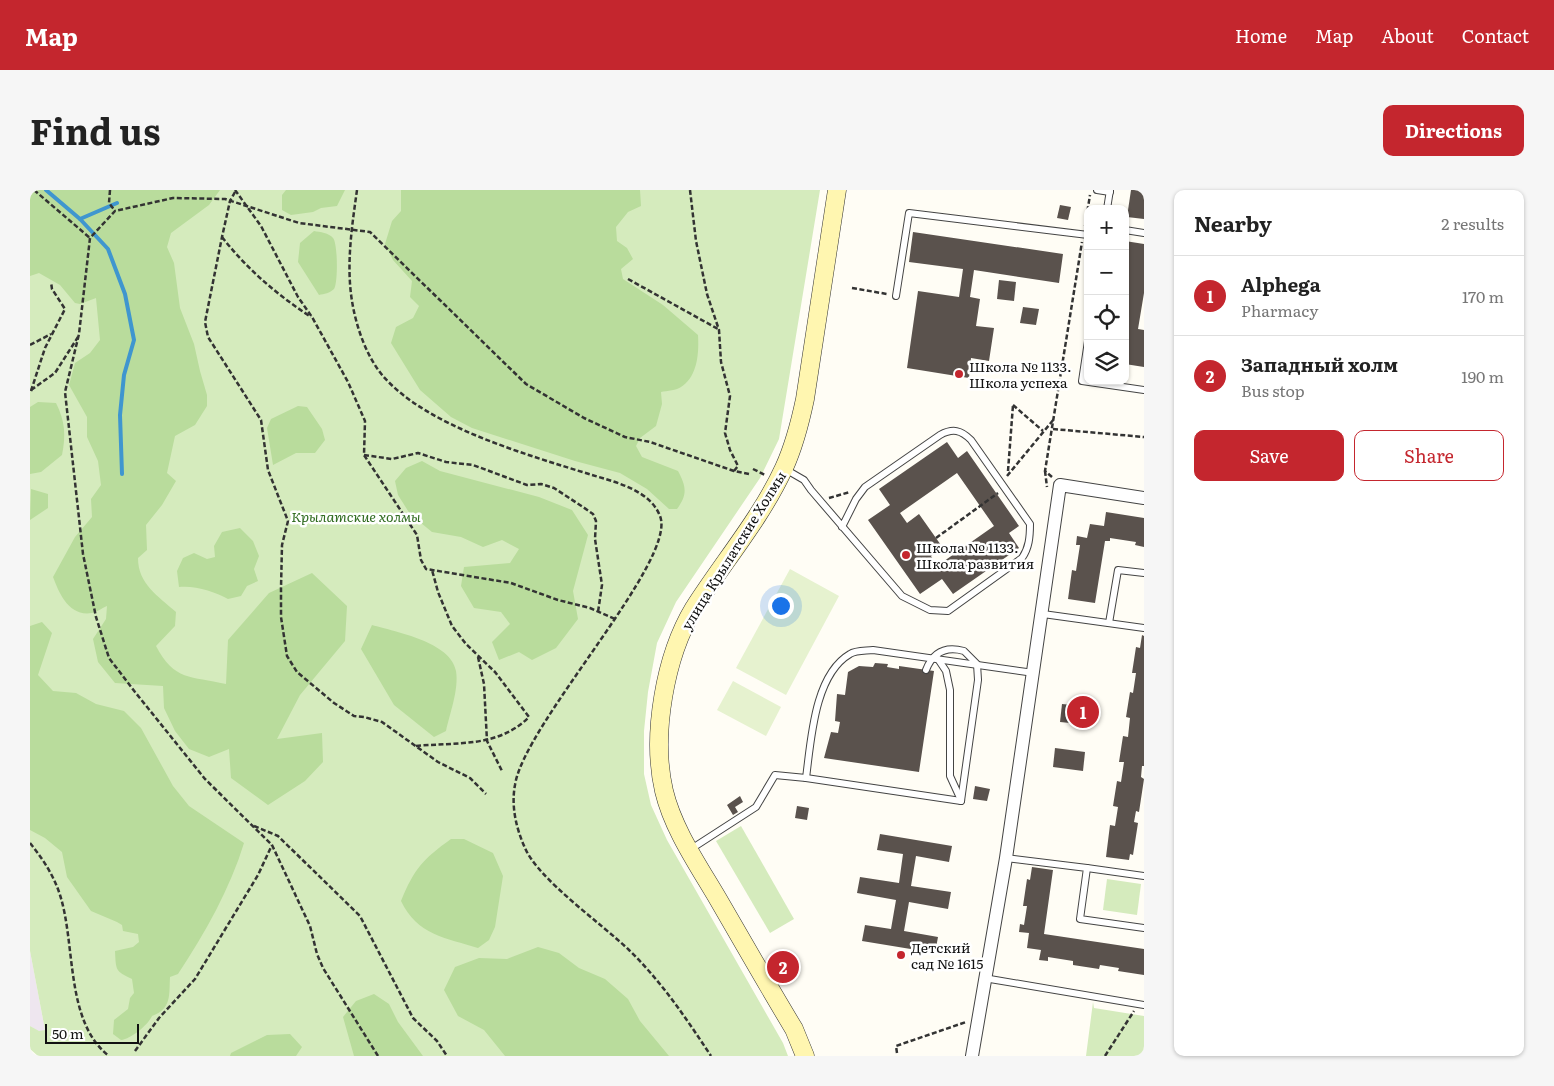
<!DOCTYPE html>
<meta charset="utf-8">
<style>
body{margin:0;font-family:Literata,serif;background:#f6f6f6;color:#222}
.controls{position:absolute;right:15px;top:15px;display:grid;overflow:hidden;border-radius:10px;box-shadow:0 1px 4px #0004}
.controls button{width:45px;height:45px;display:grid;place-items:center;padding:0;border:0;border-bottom:1px solid #e0e0e0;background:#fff;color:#222;font:25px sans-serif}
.scale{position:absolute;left:15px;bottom:12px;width:94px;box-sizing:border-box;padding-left:5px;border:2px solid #111;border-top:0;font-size:14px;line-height:18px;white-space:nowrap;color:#111;-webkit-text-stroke:4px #fff;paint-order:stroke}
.you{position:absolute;left:750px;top:415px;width:18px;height:18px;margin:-12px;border:4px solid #fff;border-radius:50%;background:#1a73e8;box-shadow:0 0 0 8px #1a73e833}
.badge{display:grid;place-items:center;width:32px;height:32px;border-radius:50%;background:#c4262e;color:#fff;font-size:16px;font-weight:700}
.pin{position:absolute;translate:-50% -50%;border:2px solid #fff;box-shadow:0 1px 5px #0006}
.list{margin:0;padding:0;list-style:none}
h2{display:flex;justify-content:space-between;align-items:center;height:65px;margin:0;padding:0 20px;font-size:21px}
h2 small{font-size:16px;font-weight:400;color:#767676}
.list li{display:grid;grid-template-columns:32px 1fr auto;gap:15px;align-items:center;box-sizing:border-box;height:80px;padding:0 20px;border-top:1px solid #e0e0e0}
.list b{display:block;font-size:19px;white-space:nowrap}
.list p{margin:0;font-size:16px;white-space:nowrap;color:#767676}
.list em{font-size:16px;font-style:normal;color:#767676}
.actions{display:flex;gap:10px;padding:15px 20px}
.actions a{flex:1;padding:11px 0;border:1px solid #c4262e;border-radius:10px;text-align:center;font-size:18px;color:#c4262e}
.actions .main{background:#c4262e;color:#fff}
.icon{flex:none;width:28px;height:28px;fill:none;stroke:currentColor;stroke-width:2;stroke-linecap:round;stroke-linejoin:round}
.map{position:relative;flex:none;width:1114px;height:866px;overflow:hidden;border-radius:10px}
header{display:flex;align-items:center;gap:30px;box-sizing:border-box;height:70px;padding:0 25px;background:#c4262e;color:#fff}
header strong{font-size:24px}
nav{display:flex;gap:28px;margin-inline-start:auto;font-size:18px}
.intro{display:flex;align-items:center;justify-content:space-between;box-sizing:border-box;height:120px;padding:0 30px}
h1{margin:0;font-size:35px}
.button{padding:12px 22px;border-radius:10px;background:#c4262e;color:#fff;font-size:18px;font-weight:700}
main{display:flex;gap:30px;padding:0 30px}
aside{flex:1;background:#fff;border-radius:10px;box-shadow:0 1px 4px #0004}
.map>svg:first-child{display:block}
.industrial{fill:#eee6ef}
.green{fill:#d5ebbd}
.forest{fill:#b9dc9c}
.pitch{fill:#e6f2cf}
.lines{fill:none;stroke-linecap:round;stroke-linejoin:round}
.stream{stroke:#3f96cf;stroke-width:4}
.building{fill:#5a524d;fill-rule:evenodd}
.lane-casing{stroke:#444;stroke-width:8}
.street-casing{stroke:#444;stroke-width:14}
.secondary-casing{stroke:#333;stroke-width:19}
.path{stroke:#333;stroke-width:2.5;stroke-dasharray:5 2.5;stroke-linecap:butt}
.lane{stroke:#fff;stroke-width:6}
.street{stroke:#fff;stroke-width:12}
.secondary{stroke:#fff6b0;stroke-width:18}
.poi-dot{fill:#c4262e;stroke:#fff;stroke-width:2}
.labels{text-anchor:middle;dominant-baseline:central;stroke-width:5;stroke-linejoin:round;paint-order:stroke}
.poi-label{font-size:14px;fill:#111;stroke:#fff;text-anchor:start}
.park-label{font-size:14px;font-style:italic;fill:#2f6b1f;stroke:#fff}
.street-label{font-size:14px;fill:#111;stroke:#fff}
</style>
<header>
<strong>Map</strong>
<nav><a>Home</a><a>Map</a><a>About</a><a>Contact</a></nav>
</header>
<div class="intro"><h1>Find us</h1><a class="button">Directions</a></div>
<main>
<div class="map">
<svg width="1114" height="866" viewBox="0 0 1114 866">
<rect width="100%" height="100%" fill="#fffdf5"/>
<path class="industrial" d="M0,761L15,840L9,842L0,836Z"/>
<g class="green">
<path d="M0,0H790L749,249L730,288L646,412L627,453L618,502L614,541V584L621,615L637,650L753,853L758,866H8L0,859V836L9,841L15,840L0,761Z"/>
<path d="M711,636L764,729L740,743L686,651Z"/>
<path d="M1077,689L1111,694L1107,725L1073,720Z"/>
<path d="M1063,812L1064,818L1114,826V866H1056Z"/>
</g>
<g class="forest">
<path d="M0,0H190L179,15L141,43L137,57L144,73L150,118L164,154L170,181L177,205V216L165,235L145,246L137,283L146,291L132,315L116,335L117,360L108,368C108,394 128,406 146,422L145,436L126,456C144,491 161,486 196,494L198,450L239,403L282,383L317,416L315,451L270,505L247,549L292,543L293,572L275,591L238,615L201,588L199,559L179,567L159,559L145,541L134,518L133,496L85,493L68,472L63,449L76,429L77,416C72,418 67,422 62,423C39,427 29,403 23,387L45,347L62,327L61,309L71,295L68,271L57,247V227L39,195L45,173L60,163L70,150L66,108L50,114L45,113L30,95L9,83L0,86Z"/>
<path d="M256,0H315L307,16L291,18L283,22L261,25L252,20V5Z"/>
<path d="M371,0H610L611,16L598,22L586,37L587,51L597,58L603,69L591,79L593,89L633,115L668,145C669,162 668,186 651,197C647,200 637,201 631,202L632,214L626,236L610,248L606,256L612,267L648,281C656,296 658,304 647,319H639L617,299L590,283L545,271L442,238L421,227L390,200L361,153L366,137L383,128L389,116L380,107L382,91L363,70L355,54L362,31L371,21Z"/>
<path d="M284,41C290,42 299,43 303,48C308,54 308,93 304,99C300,103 294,104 289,105L268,72L270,53Z"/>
<path d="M8,212L26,213C35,231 36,245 32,265L11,282L0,284V217Z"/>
<path d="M268,216L277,217L292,239L295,250L285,263H266L243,275L237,238L241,229Z"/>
<path d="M392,271L410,281L509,307L542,320L558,345L543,401L548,429L526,458L502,470L489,462L469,470L462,452L480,434L471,422L444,418L431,396L434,377L480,373L489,359L472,350L453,357L431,347L402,342L380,324L368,305L365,291L376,278Z"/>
<path d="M1,299L18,304V318L0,330Z"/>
<path d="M210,338L223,351L229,366L224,379L228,391L217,396L211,406L198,409C186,402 164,395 149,397L147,381L153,368L164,363L177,369L185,367L184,356L192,342Z"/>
<path d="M12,432L22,443L8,485L23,501L46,503L66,514L94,521L111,538L143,596L159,616L214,653C200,699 175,743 148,784L140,787C139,804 142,819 122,826C118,835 101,849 91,850L83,844L84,830L98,819L100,808L104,803L102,789C85,781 86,780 85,761L103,757L109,752L108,744L93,741L92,735L87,732L61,721L37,687L32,662L15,648L0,640V436Z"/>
<path d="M342,435C366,442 421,452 426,481C429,499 420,523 416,541L404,547L364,515L331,459Z"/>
<path d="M421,649H434L463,663L473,686L465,737L459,750L448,758C416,748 387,745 371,711C384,679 393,669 421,649Z"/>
<path d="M508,757L529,763L549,778L575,789L598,809L610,831L639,866H475L454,840L428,826L414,800L425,777L449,768L477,769Z"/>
<path d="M344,804L359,814L368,832L393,866H324L313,827L326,811Z"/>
<path d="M260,844L272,857L266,866H200L201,863L237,845Z"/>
</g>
<g class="pitch">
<path d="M760,379L809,406L756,505L706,478Z"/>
<path d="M703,491L751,517L736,546L687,520Z"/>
</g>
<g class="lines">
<g class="stream">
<path d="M16,0L50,29L87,13"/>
<path d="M50,29L78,59L95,104L104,150L94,185L90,225L92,284"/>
</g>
</g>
<g class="building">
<path d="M1101,0H1114V29L1097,27Z"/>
<path d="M1030,15L1041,17L1038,30L1027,28Z"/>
<path d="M883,42L1033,64L1029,93L944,80L940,107L950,109L946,136L964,138L959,171L941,168L939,188L877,178L888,101L929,107L933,79L879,72Z"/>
<path d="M1095,51L1114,54V103L1108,139L1114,140V177L1095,174Z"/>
<path d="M969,90L986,92L984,111L967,109Z"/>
<path d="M993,117L1009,119L1006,135L990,133Z"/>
<path d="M917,252L928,268L937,261L989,336L979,343L989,358L923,404L912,389L890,404L838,330L860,315L849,299ZM927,283L964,336L907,376L901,366L913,358L889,324L877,333L870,323Z"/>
<path d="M1076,322L1114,328V357L1105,355L1106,352L1080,348V351H1075L1065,413L1038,409L1042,380L1046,381L1050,355H1046L1047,346L1057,348L1060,334L1074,336Z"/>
<path d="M1112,445L1114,446V576H1112L1111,587L1114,589L1109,622L1106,621L1104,632L1108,633L1103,665L1100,664L1099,670L1076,667L1080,635L1085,636L1088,617L1083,616L1087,591L1091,592L1094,572H1089L1093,546L1098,547L1100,528L1096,527L1100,502L1103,503L1106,483H1102L1106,457L1110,458Z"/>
<path d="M845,473L858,474L857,477L869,479V476L904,481L889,582L794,568L801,542L808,543L810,532L805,531L807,504L815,505L818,482L829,476L843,477Z"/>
<path d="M1032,514L1063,517L1061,535L1030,532Z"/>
<path d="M1025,558L1055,562L1053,581L1023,577Z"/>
<path d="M945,596L960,599L957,611L943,609Z"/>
<path d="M710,606L713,612L705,617L708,622L703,625L697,615Z"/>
<path d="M767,616L779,618L777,630L765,628Z"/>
<path d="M850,644L922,656L919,672L886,666L881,696L921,702L918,719L879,712L874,741L908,747L905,763L832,751L835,735L861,739L866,710L827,703L830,687L869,693L873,664L847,660Z"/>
<path d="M1002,677L1023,680L1014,744L1114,759V785L1088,781L1089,778L1070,775L1069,779L1043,775V771L1018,767V771L1009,770L1011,760L997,758L999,743L989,742L990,734L994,735L997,716H993L997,689L1000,690Z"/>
</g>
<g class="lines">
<g class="lane-casing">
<g id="lane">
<path d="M1067,0L1080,2"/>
<path d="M1077,19L1080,0"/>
<path d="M1095,40L1114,43"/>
<path d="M866,106L879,23L1058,45"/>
<path d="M1058,151L1052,191L1114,200"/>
<path d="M755,279L774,290L781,300L872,406L900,420L918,421L992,368C999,358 1000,347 1000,334L941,250C931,240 923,238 910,245L835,297L826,309L812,337"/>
<path d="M1013,424L1114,438"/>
<path d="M1079,433L1088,380L1114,383"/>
<path d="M908,469L916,481L920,500V586L931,610"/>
<path d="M896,480C903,462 916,456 934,461L947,474L948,490L931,611"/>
<path d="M776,588L931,611"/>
<path d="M661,659L726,617L745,585L776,588C781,551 784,485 820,464C826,460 836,461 843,460L1004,483"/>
<path d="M976,668L1057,678L1050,729L1114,738"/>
<path d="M1057,678L1114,686"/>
<path d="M954,788L1114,815"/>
</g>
</g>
<g class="street-casing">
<path id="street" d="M942,866L976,668L1030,295L1114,308"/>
</g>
<g class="secondary-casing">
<path id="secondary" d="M775,866L764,839C738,796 713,752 688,709C668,675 643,639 634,601C621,545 635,466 664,418C694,371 731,328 754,278C764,256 770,233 775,209L807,0"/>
</g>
<g class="path">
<path d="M4,0L60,48"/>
<path d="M80,0L79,13L85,21"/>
<path d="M205,0L231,36L268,107L282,127L318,192L335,231L334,265L387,345L391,370L396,379L481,393L528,410L560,418L585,429"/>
<path d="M327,0C322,36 316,74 322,111C326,136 336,166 353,186C397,237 498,265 562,285C585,292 620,300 630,326C648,370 494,534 485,595C481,616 486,638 495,658C508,689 572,734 599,760C631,791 656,828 681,866"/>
<path d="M660,0L666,51L677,104L689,140L691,172L700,206L695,243L700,260L708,276L704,281"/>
<path d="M205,2L200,11L192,47L175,132L178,147L231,230L238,280L258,331L252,355L251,398V427L257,466L267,482L304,513L324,526L334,527L352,532L408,572L440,588L456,604"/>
<path d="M1055,36L1060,5"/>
<path d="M192,47C217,79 246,104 281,127"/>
<path d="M598,89L688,139"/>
<path d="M822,98L857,104"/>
<path d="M0,155L21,144"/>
<path d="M1,200L25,183L48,147"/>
<path d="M1,201L15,158L35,119L22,99L21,92"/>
<path d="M983,215L1013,241"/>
<path d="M1023,239L1114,247"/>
<path d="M334,265L362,269L388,263L416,272L443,275L497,295L511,294L524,298L553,317L563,324L566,331L565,349L572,395L568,422"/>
<path d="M723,279L735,285"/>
<path d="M978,281L983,215"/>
<path d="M1015,281L1017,297"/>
<path d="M977,286L1024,229"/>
<path d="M1022,287L1015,281L1052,52"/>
<path d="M799,308L820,302"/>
<path d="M906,348L968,303"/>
<path d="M448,467L454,494L457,551L472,581"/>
<path d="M386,556C427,552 468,558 499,527L465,482L436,454L422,436L408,402L402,380"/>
<path d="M224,636L248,646L330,726L383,828L407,851L417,866"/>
<path d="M0,653C13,669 24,686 30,705C46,755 35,832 79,866"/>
<path d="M105,861L129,828L165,789L228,685L242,655"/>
<path d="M867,863L866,856L936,832"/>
<path d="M348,866L293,778L287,764L280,736L242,655L175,589L105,502L79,468L66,427L53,364L35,202L49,144L60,48L85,21L143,8L195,9L269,33L340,42L496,194L554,228L595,247L620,252L704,281L719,284"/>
<path d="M1075,866L1104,821"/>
</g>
<use href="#lane" class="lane"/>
<use href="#street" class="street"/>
<use href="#secondary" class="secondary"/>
</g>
<g class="poi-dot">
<circle cx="929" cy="184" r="5"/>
<circle cx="876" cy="365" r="5"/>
<circle cx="871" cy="765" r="5"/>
</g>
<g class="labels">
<g class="poi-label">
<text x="939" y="176">Школа № 1133.<tspan x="939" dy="16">Школа успеха</tspan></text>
<text x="886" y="357">Школа № 1133.<tspan x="886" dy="16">Школа развития</tspan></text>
<text x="881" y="757">Детский<tspan x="881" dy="16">сад № 1615</tspan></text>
</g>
<g class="park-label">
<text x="326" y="326">Крылатские холмы</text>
</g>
<g class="street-label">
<text transform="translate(703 360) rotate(-58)">улица Крылатские Холмы</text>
</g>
</g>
</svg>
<div class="controls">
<button>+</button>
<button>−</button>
<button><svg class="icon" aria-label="locate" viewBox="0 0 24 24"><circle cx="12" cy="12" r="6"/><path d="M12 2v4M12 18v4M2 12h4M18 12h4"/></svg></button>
<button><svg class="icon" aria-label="layers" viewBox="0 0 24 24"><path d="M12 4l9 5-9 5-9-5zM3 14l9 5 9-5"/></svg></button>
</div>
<div class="scale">50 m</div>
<div class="you"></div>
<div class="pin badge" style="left:1053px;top:522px">1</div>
<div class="pin badge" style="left:753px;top:777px">2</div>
</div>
<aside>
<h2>Nearby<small>2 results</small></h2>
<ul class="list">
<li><span class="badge">1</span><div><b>Alphega</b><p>Pharmacy</p></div><em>170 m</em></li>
<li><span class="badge">2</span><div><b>Западный холм</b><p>Bus stop</p></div><em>190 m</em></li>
</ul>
<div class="actions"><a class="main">Save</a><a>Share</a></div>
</aside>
</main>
